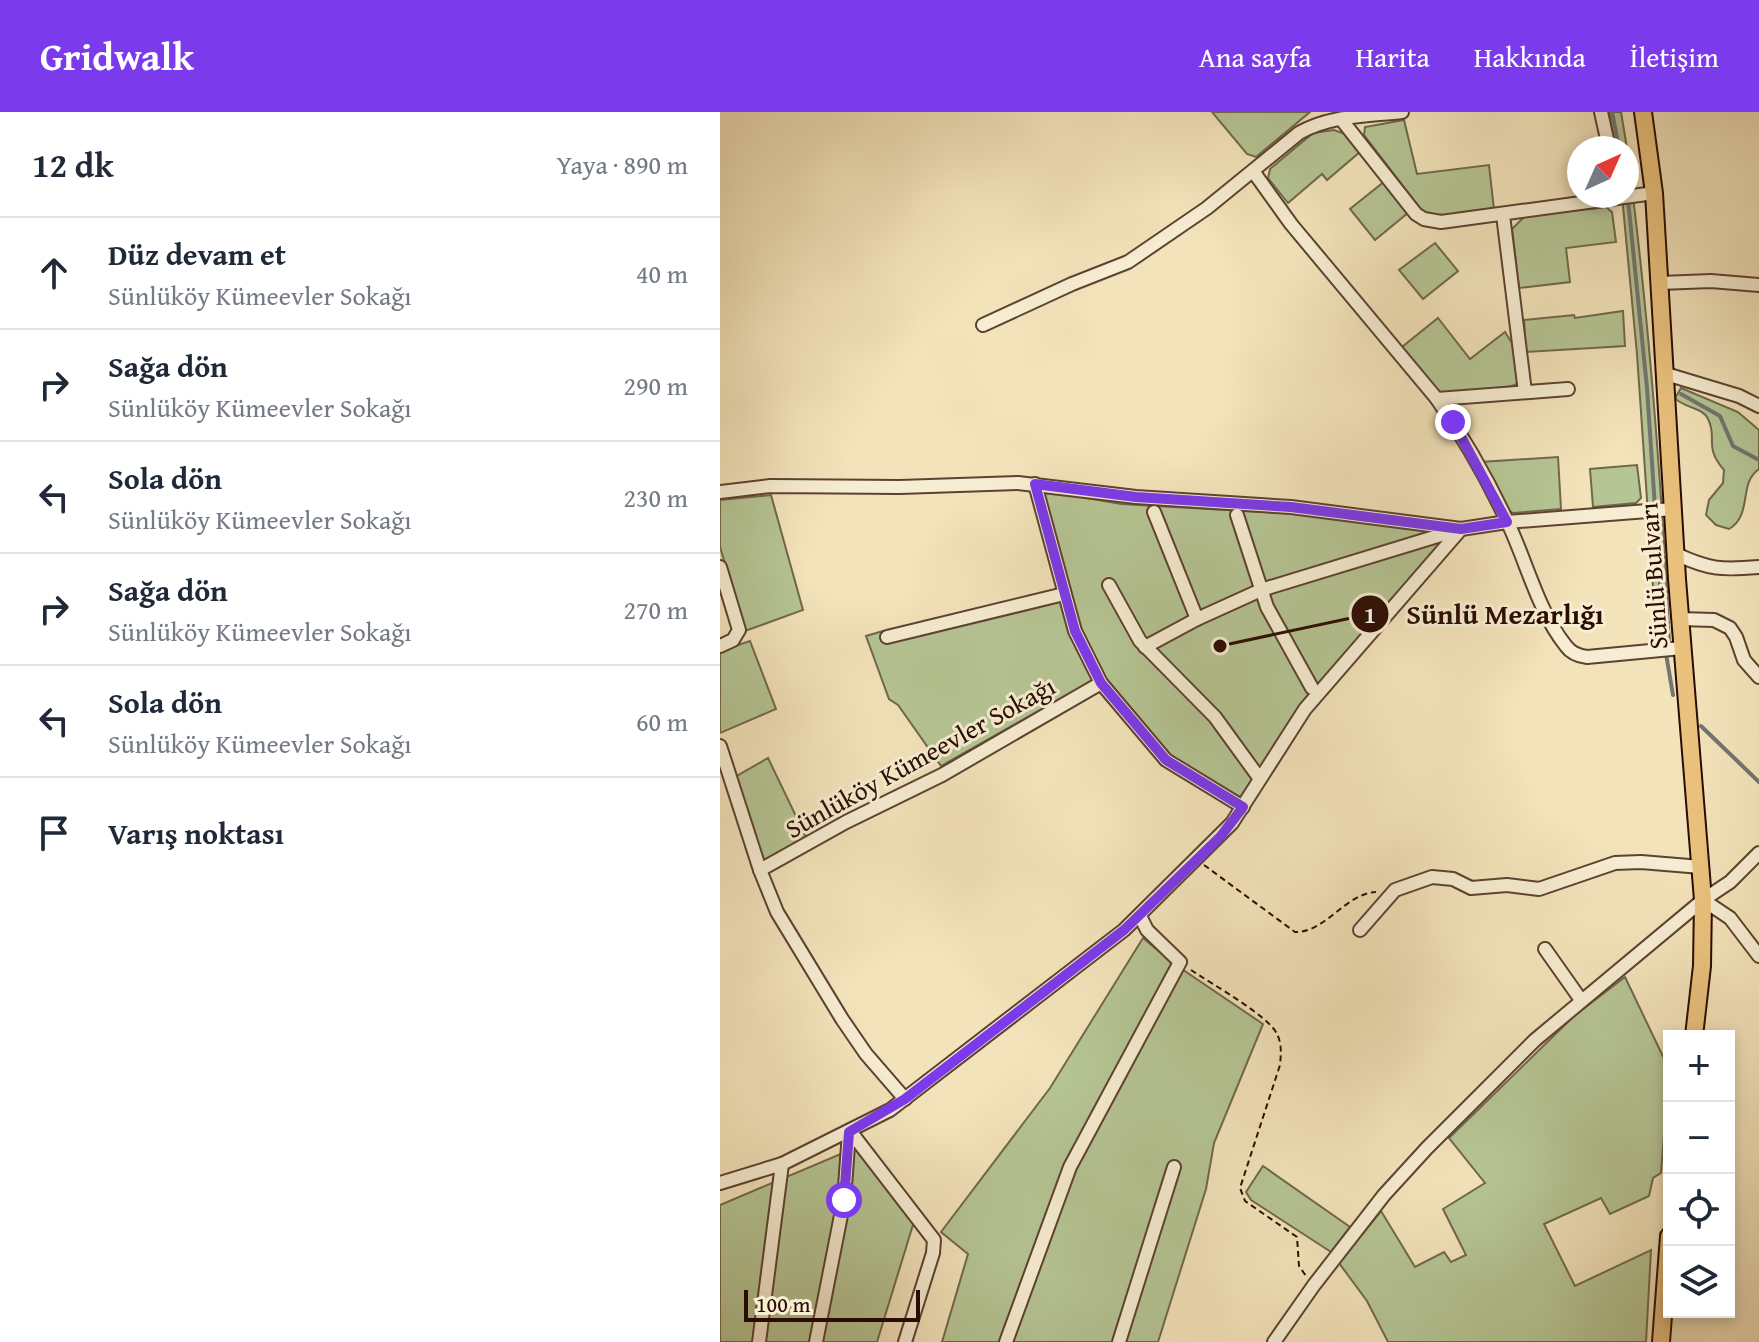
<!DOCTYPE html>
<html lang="tr">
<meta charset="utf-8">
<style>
body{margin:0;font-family:"Gentium Book Plus",serif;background:#f6f6f7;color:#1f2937}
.controls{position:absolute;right:24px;bottom:24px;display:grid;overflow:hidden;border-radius:0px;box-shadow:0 4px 12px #0003}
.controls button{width:72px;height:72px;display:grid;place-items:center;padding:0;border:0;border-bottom:2px solid #e0e1e3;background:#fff;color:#1f2937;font:40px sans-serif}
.compass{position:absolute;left:847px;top:24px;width:72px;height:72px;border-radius:50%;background:#fff;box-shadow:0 4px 12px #0003;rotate:45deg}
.scale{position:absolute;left:24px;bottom:20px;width:176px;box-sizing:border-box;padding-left:8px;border:4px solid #2a0c03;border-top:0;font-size:22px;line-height:28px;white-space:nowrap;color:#2a0c03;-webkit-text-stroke:6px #f7edd2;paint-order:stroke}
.stop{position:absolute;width:24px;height:24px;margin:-18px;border:6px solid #7c3aed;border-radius:50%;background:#fff}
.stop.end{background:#7c3aed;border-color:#fff;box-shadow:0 2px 8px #0008}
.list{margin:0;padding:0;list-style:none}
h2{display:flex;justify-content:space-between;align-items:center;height:104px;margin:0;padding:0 32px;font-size:34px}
h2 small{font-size:26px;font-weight:400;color:#747a83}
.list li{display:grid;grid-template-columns:52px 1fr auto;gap:24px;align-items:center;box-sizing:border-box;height:112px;padding:0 32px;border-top:2px solid #e0e1e3}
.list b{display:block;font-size:30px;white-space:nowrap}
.list p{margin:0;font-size:26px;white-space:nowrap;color:#747a83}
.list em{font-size:26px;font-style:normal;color:#747a83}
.icon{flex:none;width:44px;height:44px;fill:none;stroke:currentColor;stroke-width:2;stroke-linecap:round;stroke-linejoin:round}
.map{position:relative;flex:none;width:1039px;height:1230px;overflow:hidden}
header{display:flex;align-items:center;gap:48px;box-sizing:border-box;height:112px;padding:0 40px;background:#7c3aed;color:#fff}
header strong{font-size:38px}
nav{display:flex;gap:44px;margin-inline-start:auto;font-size:28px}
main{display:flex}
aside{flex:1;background:#fff}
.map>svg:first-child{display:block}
.green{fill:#b6c594;stroke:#70684c;stroke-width:2}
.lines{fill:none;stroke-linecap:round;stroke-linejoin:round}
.stream{stroke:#727572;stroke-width:4}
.minor-casing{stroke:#5c4231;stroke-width:16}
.major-casing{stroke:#2a0c03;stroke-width:20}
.path{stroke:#2a0c03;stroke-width:2;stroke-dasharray:6 4;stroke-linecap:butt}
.minor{stroke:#f7edd2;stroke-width:12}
.major{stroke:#eac27d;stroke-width:16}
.route{stroke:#7c3aed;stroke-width:10}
.labels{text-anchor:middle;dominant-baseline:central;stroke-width:6;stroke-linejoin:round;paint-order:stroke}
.street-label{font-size:26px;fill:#2a0c03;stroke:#f7edd2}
.leader{fill:none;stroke:#2a0c03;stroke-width:3}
.callout-dot{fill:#2a0c03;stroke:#f7edd2;stroke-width:3}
.mark-label{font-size:24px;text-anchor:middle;font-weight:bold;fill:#fff}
.callout-label{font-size:28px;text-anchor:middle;font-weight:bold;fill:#2a0c03;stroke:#f7edd2;stroke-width:6;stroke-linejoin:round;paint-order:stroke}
</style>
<header>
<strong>Gridwalk</strong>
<nav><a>Ana sayfa</a><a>Harita</a><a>Hakkında</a><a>İletişim</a></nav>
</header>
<main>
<aside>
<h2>12 dk<small>Yaya · 890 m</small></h2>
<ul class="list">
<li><svg class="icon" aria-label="ahead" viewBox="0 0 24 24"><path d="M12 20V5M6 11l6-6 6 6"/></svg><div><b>Düz devam et</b><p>Sünlüköy Kümeevler Sokağı</p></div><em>40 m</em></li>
<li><svg class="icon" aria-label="right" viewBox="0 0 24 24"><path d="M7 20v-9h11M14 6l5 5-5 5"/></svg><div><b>Sağa dön</b><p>Sünlüköy Kümeevler Sokağı</p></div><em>290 m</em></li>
<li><svg class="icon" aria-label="left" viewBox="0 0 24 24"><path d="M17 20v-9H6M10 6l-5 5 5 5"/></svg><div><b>Sola dön</b><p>Sünlüköy Kümeevler Sokağı</p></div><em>230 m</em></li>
<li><svg class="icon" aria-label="right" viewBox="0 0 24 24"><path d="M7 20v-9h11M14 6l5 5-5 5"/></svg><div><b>Sağa dön</b><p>Sünlüköy Kümeevler Sokağı</p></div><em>270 m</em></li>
<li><svg class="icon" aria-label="left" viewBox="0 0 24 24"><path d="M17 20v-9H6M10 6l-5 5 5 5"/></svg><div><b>Sola dön</b><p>Sünlüköy Kümeevler Sokağı</p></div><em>60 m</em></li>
<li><svg class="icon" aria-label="arrive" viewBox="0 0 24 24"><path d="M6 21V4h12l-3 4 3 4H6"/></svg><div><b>Varış noktası</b></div></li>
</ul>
</aside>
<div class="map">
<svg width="1039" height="1230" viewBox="0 0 1039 1230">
<rect width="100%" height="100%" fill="#f3e3ba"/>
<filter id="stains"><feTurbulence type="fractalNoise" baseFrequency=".0025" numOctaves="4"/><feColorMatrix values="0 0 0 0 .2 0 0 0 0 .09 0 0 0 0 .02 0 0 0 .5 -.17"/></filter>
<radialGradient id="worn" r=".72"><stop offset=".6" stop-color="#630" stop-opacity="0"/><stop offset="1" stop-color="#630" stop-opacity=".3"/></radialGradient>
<g class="green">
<path d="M492,0H590L536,45L527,42Z"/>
<path d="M889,0H901L907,36H895Z"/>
<path d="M684,8L697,62L769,53L774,98L717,105L703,100L644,23L645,15Z"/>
<path d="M614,18L628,23L641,39L607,68L602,62L568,91L548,66L550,57L593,21Z"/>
<path d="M907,38C929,201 941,366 950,531L937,533L917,242L902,84H907Z"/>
<path d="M665,69L689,100L655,128L630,97Z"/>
<path d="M886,95L892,100L896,130L846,136L850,170L799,176L792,117L805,104Z"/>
<path d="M715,131L738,159L703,187L679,158Z"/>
<path d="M903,199L905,234L806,240L804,208L854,203L855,206Z"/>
<path d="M718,206L750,247L785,220L792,231L799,271L792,274L726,283L715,277L682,235Z"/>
<path d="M961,276L1018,300L1039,318V357C1018,371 1033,403 1009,417L996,413L986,403L989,388L1003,371L1004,358C983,334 998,326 988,307C983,295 963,296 955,286Z"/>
<path d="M838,345L841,397L793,401L785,396L761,350Z"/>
<path d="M917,353L921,386L916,391L873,395L870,357Z"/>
<path d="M322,378L401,392L577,402L723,420V429L522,686L446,643L386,569L361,524Z"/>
<path d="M51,383L83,498L25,519L0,435V388Z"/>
<path d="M342,487L375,567L221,654L178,593L169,587L146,524L163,519L166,529Z"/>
<path d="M30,529L56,597L0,621V539Z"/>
<path d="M48,646L87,727L42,751L15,665Z"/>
<path d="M423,826L453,851L543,912L494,1031L486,1077L438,1230H222L248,1142L221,1120L330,976Z"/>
<path d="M905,865L949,957L941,1061L933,1066L929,1084L890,1102L881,1086L824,1112L855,1174L931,1138L926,1230H668L647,1189L619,1151L661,1099L695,1155L724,1140L731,1150L746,1143L723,1097L765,1071L729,1026L854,904Z"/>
<path d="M135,1036L196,1103L157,1230H0V1093Z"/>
<path d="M543,1054L630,1115L611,1140L531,1088L526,1080Z"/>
</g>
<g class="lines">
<g class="stream">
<path d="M892,0L899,36"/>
<path d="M907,78L927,276L944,530L953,583"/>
<path d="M961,282L1000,304L1013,334L1039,348"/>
<path d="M981,614L1039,670"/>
</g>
<g class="minor-casing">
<g id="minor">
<path d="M881,0L889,36"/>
<path d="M621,7L696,102L704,107L721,110L934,81"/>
<path d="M533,59L571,112L717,287C744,326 768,368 788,411C807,451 818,499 846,534C851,541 858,544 867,545L962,536"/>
<path d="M783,103L805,280"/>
<path d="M940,171L991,169L1039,173"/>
<path d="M263,213L352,172L408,150L487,96L579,21C610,3 648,4 682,0"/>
<path d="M946,262L1019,284L1039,294"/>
<path d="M717,287L848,277"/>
<path d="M315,372L355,519L381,571L446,648L523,695"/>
<path d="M0,380L50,374L180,375L298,371L416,385L571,395L741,417L787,410L953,397"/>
<path d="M434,400L477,507"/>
<path d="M517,403L547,495L592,576"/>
<path d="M956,442C990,458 1002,458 1039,455"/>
<path d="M0,455L19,518L13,528L0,534"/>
<path d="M389,473L420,529L495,605L540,667"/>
<path d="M960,507L994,508L1010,516L1016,525L1024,548L1039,565"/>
<path d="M167,525L344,482"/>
<path d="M425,535L477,507L541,478L734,419"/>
<path d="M0,634L40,758L57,800L122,907L146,942L185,987"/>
<path d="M40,758L126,710L222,663L381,571"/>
<path d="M983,788L1010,806L1039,844"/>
<path d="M640,818L675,778L712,765L733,767L751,776L787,773L819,777L895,751L921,750L981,755"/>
<path d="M825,837L861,888"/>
<path d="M130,1019L214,1128L213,1141L185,1230"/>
<path d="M0,1071L62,1052L170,998L404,818L512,711L585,597L741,417"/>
<path d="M39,1230L62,1052"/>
<path d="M96,1230L124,1088L129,1020"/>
<path d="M286,1230L350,1055L460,850L427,818L420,804"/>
<path d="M399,1230L454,1055"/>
<path d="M554,1230L594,1173L664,1083L707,1036L815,928L983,788L1010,770L1039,741"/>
</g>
</g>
<g class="major-casing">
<g id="major">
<path d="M923,0L934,81L957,467L983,788L982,854L974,924"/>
<path d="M941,1230L949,1124"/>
</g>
</g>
<g class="path">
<path d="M484,753L575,820C605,821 626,781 656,780"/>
<path d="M471,858C490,871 549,904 557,922C562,932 561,942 560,953L520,1076L525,1089L577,1125L579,1154L586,1164"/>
</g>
<use href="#minor" class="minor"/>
<use href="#major" class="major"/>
</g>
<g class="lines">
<path class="route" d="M124,1088L129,1020L185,987L404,818L501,724L523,695L446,648L381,571L355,519L315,372L416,385L571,395L741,417L787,410L733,310"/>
</g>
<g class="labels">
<g class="street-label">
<text transform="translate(933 464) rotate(-94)">Sünlü Bulvarı</text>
<text transform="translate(200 645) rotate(-29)">Sünlüköy Kümeevler Sokağı</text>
</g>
</g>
<path class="leader" d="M500 534L650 502"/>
<g class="callout-dot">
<circle cx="500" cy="534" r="8"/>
<circle cx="650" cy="502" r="20"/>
</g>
<g class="mark-label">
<text x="650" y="511">1</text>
</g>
<g class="callout-label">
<text x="785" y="512">Sünlü Mezarlığı</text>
</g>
<rect width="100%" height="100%" filter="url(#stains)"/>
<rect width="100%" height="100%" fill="url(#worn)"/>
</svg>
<div class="controls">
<button>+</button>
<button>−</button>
<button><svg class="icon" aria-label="locate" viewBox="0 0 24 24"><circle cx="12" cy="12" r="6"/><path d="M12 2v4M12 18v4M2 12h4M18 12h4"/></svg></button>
<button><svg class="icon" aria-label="layers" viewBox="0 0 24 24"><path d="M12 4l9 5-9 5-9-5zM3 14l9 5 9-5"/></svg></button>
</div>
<svg class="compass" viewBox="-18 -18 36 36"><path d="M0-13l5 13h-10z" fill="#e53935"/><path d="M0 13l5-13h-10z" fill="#747a83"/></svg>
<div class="scale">100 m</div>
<div class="stop" style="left:124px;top:1088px"></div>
<div class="stop end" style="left:733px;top:310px"></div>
</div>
</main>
